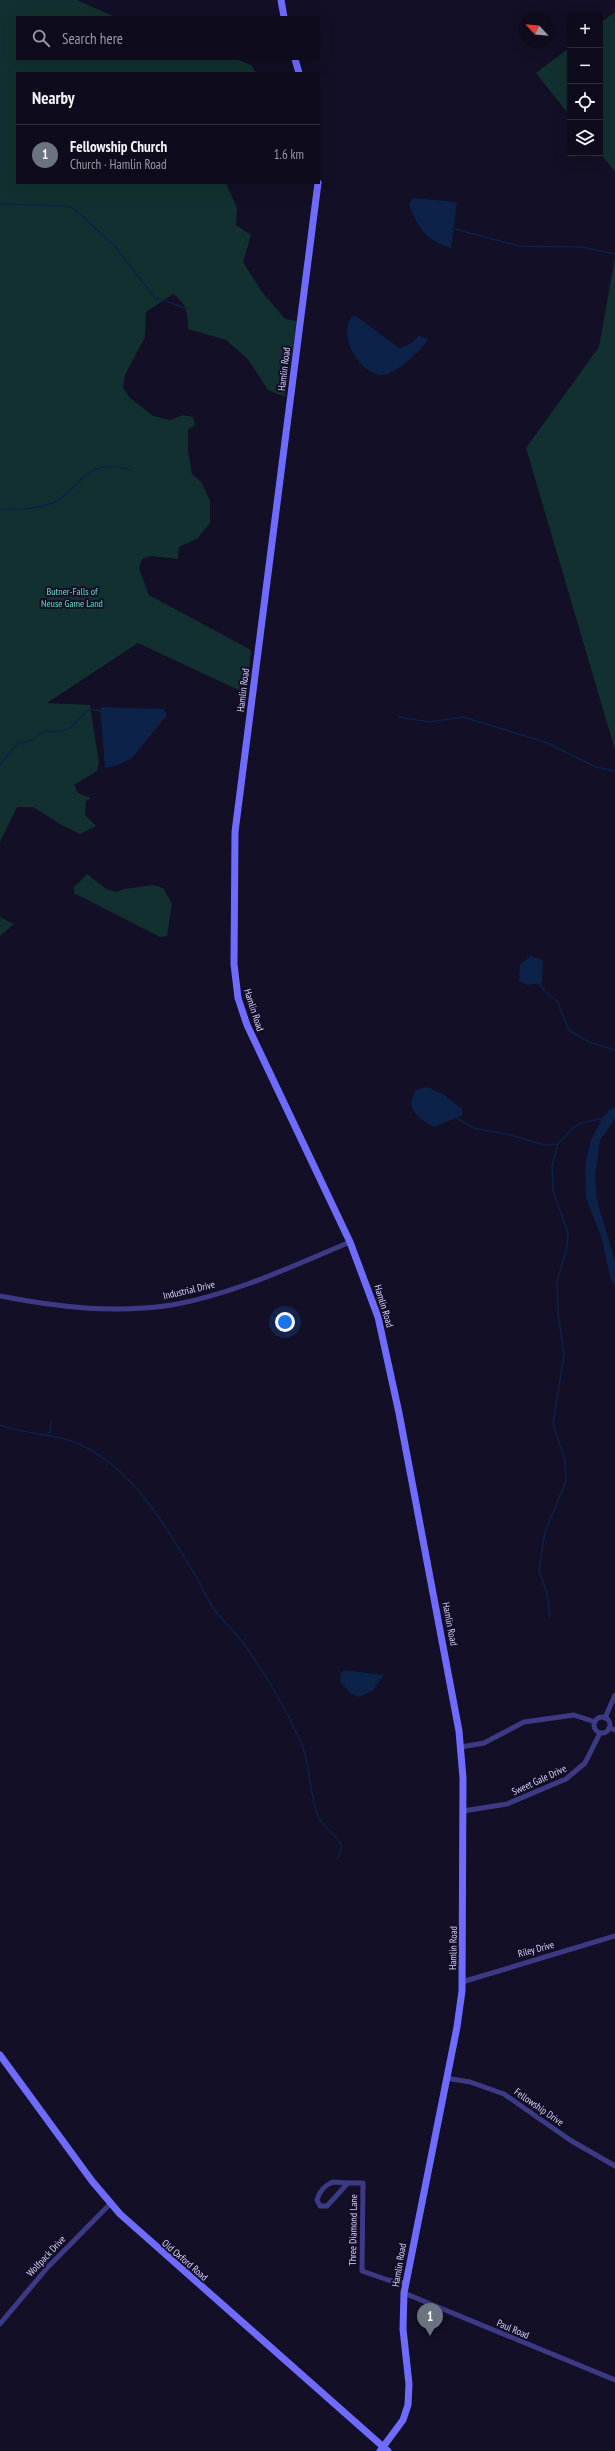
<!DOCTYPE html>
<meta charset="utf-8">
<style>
body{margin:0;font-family:"PT Sans Narrow",sans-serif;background:#171425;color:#f1f3f6}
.controls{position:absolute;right:12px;top:12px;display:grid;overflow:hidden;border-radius:0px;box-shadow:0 4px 16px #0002}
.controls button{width:36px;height:36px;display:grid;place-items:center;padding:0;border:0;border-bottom:1px solid #2e2b3b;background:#0e0b1c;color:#f1f3f6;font:20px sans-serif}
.compass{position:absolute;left:519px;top:12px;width:36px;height:36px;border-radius:50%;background:#0e0b1c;box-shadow:0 4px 16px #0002;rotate:296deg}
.you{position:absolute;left:285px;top:1322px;width:14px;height:14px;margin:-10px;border:3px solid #fff;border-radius:50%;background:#1a73e8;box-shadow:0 0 0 6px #1a73e833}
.badge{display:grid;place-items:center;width:26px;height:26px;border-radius:50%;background:#00e5ff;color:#fff;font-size:13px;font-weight:700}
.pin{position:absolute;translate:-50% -33px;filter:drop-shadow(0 1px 2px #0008)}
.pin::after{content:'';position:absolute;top:21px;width:14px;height:12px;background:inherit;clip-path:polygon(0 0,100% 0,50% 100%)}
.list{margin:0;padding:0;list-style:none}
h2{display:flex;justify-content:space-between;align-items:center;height:52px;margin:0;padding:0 16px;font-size:17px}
h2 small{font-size:13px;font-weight:400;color:#9b9ba3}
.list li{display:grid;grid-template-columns:26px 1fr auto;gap:12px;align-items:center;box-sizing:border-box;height:60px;padding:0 16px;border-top:1px solid #2e2b3b}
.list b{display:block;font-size:15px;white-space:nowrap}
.list p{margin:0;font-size:13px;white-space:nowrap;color:#9b9ba3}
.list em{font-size:13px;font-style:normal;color:#9b9ba3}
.icon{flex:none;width:22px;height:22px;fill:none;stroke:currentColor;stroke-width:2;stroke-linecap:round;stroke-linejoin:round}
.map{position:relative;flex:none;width:615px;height:2451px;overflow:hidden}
.search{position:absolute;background:#0e0b1c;box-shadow:0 4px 16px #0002;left:16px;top:16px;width:304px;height:44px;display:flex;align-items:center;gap:10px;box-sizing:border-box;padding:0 14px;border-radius:0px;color:#9b9ba3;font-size:15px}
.panel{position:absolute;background:#0e0b1c;box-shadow:0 4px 16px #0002;left:16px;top:72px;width:304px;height:112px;border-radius:0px}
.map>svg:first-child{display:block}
.green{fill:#12302f}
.water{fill:#0c2248}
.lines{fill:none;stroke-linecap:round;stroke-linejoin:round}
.stream{stroke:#0c2248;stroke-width:1.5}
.street{stroke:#3d3a85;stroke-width:5}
.secondary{stroke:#6f6bff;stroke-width:7}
.labels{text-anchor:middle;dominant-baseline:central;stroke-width:4;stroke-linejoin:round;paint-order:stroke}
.street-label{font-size:10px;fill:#d9d4ff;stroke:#130f26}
.park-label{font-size:10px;fill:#5fe0c0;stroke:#130f26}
</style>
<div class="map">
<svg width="615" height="2451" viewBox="0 0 615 2451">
<rect width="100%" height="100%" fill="#130f26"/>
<g class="green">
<path d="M0,0H77L115,17H17V59H236L251,65L256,73H17V183H226L237,208L236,225L251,235L243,262L262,292L285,319L297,321L285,397L268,390L248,359L226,340L188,329C188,313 186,303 173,294L146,312L145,337L125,375L123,387L129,397L153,416L170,420L183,415L193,417L195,425L188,430V451L192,474L202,483L210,501V523L197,539L179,547L178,559L151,556L142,559L139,569L149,595L251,650L247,694L138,643L47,703L90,705L99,763L97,771L74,785L78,793L91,798L86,801L85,815L96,826L80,834L60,824L33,807H17L0,842Z"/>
<path d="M615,12V172L600,153V23Z"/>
<path d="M570,47V116L536,73Z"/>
<path d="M615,257V750L526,448L599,347Z"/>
<path d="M87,874L106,889L117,892L124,889L153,885L163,888L172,904L167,936L160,937L74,893V887Z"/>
<path d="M0,917L14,924L0,936Z"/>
</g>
<g class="water">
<path d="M413,198L457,202L451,248C427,242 417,227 409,204Z"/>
<path d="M356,316L399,348L410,344L419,336L428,339C423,350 393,377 380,375C357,370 339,337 351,317Z"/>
<path d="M100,707L164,709L167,715L132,758L118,765L105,768Z"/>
<path d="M530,956L543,960L542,983L527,985L519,981L520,965Z"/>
<path d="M427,1087L444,1095L462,1109L463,1115L434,1127C418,1118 404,1109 416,1090Z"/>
<path d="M615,1107V1119L600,1140L595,1176L597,1200L615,1261V1287L610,1277L602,1239L586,1198L585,1173L586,1161L591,1140L603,1117L609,1110Z"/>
<path d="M344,1670L384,1675L372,1691L358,1697L350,1693L340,1681L341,1673Z"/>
</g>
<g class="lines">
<g class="stream">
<path d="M0,204L65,206L73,208L113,244L154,297L188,309"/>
<path d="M455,229L519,246L582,247L615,254"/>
<path d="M0,509C15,510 41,509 55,502C77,490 86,462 116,467C122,468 129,468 133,472"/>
<path d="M399,717L430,722L463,717L545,742L596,767L615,771"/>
<path d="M0,765L18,743L32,740L44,731L59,732L70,728L89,709L101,711"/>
<path d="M539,983L544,991L557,1001L569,1030L589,1042L615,1050"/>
<path d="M455,1117L474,1128L511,1135L544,1145L558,1144"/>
<path d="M0,1425C26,1435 56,1433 81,1445C135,1471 165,1525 195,1575C202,1586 206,1598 214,1609C221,1620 232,1628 240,1639C264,1670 283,1704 300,1740C311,1764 309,1794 318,1816C323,1828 336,1834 342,1846L337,1859"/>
<path d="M46,1435L50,1432L51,1421"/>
<path d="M550,1617L547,1593L539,1570L545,1532L566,1481L565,1461L553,1423L564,1355L558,1312L557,1281L567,1247L568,1233L553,1191L552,1166L558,1144L573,1128L581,1123L604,1118"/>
</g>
<g class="street">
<path d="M0,1296C57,1307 114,1314 172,1305C234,1294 293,1266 350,1242"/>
<circle cx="602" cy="1725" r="8"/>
<path d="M605,1718L615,1695"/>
<path d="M609,1728L615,1730"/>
<path d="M461,1747L484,1743L524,1722L574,1715L595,1722"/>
<path d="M463,1811L507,1804L566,1779L585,1763L600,1733"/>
<path d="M462,1982L615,1936"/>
<path d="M446,2078L470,2082L504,2094L570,2140L615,2166"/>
<path d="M333,2182L348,2183L327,2206H320L317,2200C319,2192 325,2185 333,2182Z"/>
<path d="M348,2183H363L362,2271L388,2280L405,2283"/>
<path d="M404,2293L615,2380"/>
<path d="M0,2324L47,2268L110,2204"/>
</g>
<g class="secondary">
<path d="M281,0L284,17"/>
<path d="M295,59L299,73"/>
<path d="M318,183L235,832L234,964L238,998L247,1025L350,1242L378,1317L399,1413L459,1731L463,1778L462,1991L457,2027L404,2293L403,2329L409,2384L408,2405L403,2420L380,2451"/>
<path d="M0,2055L92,2181L120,2214L388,2451"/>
</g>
</g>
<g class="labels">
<g class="street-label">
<text transform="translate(284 369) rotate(-83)">Hamlin Road</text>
<text transform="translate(243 690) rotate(-83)">Hamlin Road</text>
<text transform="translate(254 1010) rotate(72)">Hamlin Road</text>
<text transform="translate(189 1290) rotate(-13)">Industrial Drive</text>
<text transform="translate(384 1306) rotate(73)">Hamlin Road</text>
<text transform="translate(450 1624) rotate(79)">Hamlin Road</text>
<text transform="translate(539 1780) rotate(-25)">Sweet Gale Drive</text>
<text transform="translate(453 1948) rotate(-89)">Hamlin Road</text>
<text transform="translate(536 1949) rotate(-15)">Riley Drive</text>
<text transform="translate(539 2107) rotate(35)">Fellowship Drive</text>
<text transform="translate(353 2230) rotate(-89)">Three Diamond Lane</text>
<text transform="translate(46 2256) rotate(-47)">Wolfpack Drive</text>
<text transform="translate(185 2260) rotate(41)">Old Oxford Road</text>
<text transform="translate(399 2265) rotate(-80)">Hamlin Road</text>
<text transform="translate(513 2329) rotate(23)">Paul Road</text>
</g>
<g class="park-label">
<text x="72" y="591">Butner-Falls of<tspan x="72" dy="12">Neuse Game Land</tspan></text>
</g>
</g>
</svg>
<div class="controls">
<button>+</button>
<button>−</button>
<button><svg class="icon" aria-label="locate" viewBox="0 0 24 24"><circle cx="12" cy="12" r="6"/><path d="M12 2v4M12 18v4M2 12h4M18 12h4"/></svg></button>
<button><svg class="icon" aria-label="layers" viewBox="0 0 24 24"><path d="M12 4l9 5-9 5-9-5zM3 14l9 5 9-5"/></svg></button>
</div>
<svg class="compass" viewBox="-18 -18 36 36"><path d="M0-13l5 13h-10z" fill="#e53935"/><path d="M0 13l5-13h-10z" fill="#9b9ba3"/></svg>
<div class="you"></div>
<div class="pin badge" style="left:430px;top:2336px;background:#6b7280">1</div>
<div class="search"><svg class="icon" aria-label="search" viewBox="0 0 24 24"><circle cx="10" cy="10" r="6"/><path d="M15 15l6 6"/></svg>Search here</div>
<section class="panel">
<h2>Nearby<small></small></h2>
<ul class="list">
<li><span class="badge" style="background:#6b7280">1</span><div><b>Fellowship Church</b><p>Church · Hamlin Road</p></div><em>1.6 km</em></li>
</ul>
</section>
</div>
